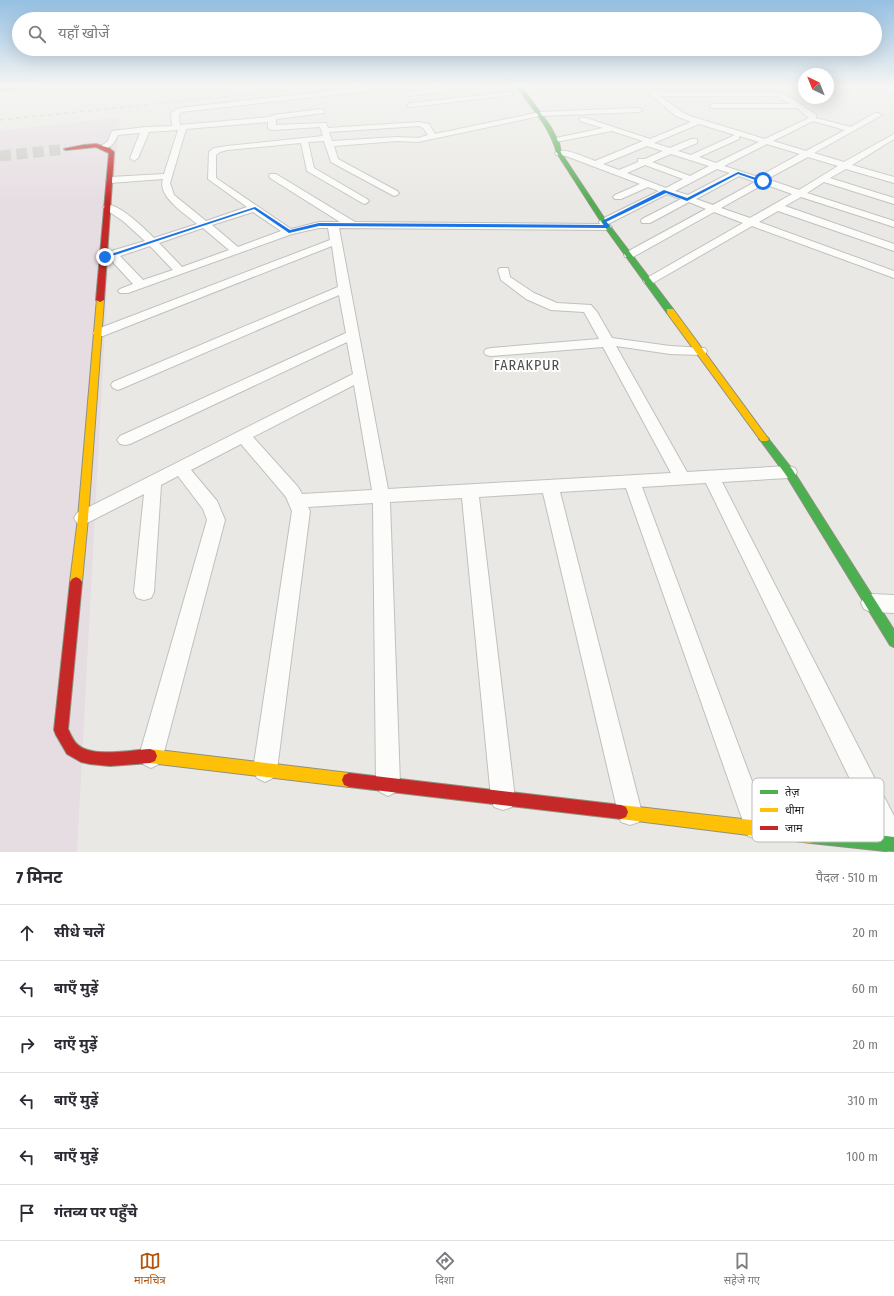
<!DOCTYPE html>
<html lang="hi">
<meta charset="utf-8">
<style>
body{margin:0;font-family:"Fira Sans Condensed","Noto Sans Devanagari",sans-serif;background:#f2f2f3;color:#2b2b33}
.compass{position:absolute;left:798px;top:68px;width:36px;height:36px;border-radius:50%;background:#fff;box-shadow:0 4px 16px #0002;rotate:317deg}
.stop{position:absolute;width:12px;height:12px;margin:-9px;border:3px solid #1a73e8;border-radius:50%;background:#fff}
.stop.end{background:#1a73e8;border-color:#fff;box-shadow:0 1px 4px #0008}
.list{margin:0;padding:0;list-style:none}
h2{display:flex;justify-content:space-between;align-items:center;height:52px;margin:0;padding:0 16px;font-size:17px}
h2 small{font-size:13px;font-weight:400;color:#7c7c81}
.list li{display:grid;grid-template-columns:26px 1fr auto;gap:12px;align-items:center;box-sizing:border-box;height:56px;padding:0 16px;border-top:1px solid #e1e1e2}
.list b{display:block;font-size:15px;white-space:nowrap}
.list em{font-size:13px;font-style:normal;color:#7c7c81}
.icon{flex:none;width:22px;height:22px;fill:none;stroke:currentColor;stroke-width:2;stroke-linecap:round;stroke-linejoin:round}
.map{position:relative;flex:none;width:894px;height:852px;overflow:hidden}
.search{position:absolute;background:#fff;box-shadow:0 4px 16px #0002;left:12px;right:12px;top:12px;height:44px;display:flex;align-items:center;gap:10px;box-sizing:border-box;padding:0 14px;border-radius:22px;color:#7c7c81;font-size:15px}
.sheet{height:388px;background:#fff}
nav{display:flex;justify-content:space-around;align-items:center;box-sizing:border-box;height:56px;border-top:1px solid #e1e1e2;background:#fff;font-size:11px;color:#7c7c81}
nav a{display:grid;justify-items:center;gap:2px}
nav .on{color:#b45309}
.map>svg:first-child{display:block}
.industrial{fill:#e6dde2}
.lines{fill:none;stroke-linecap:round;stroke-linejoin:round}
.secondary-tunnel{stroke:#cac9c6;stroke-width:11;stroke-dasharray:11 5.5;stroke-linecap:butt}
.street-casing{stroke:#c0c0be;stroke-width:2}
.fast-casing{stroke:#8f917e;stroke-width:2}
.slow-casing{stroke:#8f917e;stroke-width:2}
.jam-casing{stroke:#8f917e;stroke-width:2}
.street{fill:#fcfcfb;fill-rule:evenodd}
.fast{fill:#4caf50;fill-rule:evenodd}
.slow{fill:#ffc107;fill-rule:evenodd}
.jam{fill:#c62828;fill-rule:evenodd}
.rail{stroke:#c9c9c8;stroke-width:1.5;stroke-dasharray:4 4;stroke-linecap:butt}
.route{fill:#1a73e8}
.labels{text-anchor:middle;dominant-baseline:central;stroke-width:4;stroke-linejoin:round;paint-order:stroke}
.quarter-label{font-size:14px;letter-spacing:1px;fill:#4e4e4e;stroke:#fff}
.key{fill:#fff;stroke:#bbb;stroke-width:1}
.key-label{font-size:11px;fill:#1b1b1b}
</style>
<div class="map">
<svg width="894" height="852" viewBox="0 0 894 852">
<rect width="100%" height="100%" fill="#e9e8e4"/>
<path class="industrial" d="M120,117L111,215L77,852H0V131Z"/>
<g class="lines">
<path class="secondary-tunnel" d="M0,156L66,149"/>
<g class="street-casing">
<g id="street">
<path d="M384,85H407L404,87L181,112L179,114L180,125L269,117L274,115L321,109L325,111L324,113L276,119V125L323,123H326L328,128L420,122L429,124L435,134L540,112L639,108L643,110L639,112L540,116L418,142L397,141L334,146L338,159L397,191L399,193L397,195L394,196L331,162L324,141L308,142L314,168L367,199L369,201L367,203L364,204L307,171L301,143L227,150L220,152L216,155V178L291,229L319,222H340L270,178L269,176L270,174H276L355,222L600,224L599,222L600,220L659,191L648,187L621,199H615L613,197L615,195L640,184L566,156L556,155L555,153C563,146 586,158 595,161L643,141L612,131L556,142L552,140L556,138L603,128L580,121L579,119L583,117L650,139L691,122L676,116L652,96V93L638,85H646L659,92H776L793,99L816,115V118L851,127L875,113H878L882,115L814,153L844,162L894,134V139L852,165L894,177V183L846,169L830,178L894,198V204L824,182L807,193L894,221V227L801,197L785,206L894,244V251L778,211L759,222L894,271V278L752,226L653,283H645L643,281L645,279L743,223L714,212L633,257H625L624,255L625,253L706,209L689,202L650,223H642L641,221L642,219L681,199L667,194L608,224L612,227L607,230L339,228L388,489L671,473L603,347L491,356L486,355L484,352L486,349L491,348L599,339L584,312L551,310L526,299L501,280L498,270L500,268H508L510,277L534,293L557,303L591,305L597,312L612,338L670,346L705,348L707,351L705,354L700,355L670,354L616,346L687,472L789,466L795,468L797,472L795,476L789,478L722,482L894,816V852L885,851L706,483L642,487L769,827L766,836L757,839L748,836L745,827L626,488L560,492L642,813L639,822L630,825L621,822L618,813L543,493L479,497L515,798L512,807L503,810L494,807L491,798L462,498L390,502L400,784L396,792L388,796L380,792L376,784L373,503L308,507L310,511L277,770L273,778L265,782L257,778L253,770L292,511L286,497L241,444L191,470L217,501L225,520L163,756L159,764L151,768L143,764L139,756L207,520L203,509L178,476L161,485L154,592L151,598L144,600L137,598L134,592L144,494L83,525L77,523L74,518L77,513L353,374L347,342L130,444L125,445L120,444L117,440L120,436L346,333L339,295L123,388L118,390L113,388L111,385L113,382L338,287L332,246L103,336H95L93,333L95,330L330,240L328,228H319L292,234L128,293H120L118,291L120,289L133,284L110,259L105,260L100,257L108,252L145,241L123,221L105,209L103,207L105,205C118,202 145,229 154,238L197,224C186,214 157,197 163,179L110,183L106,180L110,177L164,174L178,130L149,132L138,158L134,161L130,158L140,133L118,135C115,142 110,150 101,149L100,147L108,141L112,131L146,127L172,126L171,113L179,108ZM660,96H776L791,104H713L709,106L713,108H797L809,118L765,139L690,116L682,112ZM813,121L845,130L806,151L773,141ZM268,122V128L272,130L320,127L323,136L227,146L214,148L209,152L208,179L247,207L206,221L174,195L170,183L186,129ZM699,124L735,135L691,155L678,151L697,143V139H691L670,148L654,143ZM419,126L423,128L428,135L418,138L397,137L332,141L329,132ZM739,136L759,142L716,163L699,157L739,139ZM767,144L800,154L758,177L724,166ZM647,146L663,151L645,159H638V162L619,170L603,164ZM671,154L709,166L690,176L652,162ZM808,157L838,166L799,190L767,179ZM645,165L683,179L666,188L627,173ZM717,169L730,173L688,195L675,191ZM739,176L755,182L713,205L696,199ZM764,184L792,194L750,218L721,208ZM253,212L281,231L238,247L212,225ZM203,228L229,250L182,267L159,243ZM150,246L173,270L143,280L120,256ZM354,385L372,490L302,494L298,487L253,437Z"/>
<path d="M464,85H485L482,87L407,96L404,94L407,92Z"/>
<path d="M877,85H884L894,90V94L878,87Z"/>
<path d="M510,92L512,93V95L411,107L407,105L411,103Z"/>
<path d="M871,594L894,595V613L871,612L864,609L861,603L864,597Z"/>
</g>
</g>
<g class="fast-casing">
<g id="fast">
<path d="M516,85H520L550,126L559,143L561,153L606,221L673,309V313H667L602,223L557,153C550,126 531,107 516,85Z"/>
<path d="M764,436L767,437L792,469L894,630V647L890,645L786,475L761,441L759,439Z"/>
<path d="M811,827L894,837V852L811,843L806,840L803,835L806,830Z"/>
</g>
</g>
<g class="slow-casing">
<g id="slow">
<path d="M36,85H52L0,91V89Z"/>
<path d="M97,298H103L104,300L88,518L82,582L80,585L76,587L72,585L70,582L78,518Z"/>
<path d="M667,309H673L767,437L769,439L767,441H761L667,313Z"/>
<path d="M150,749L349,773L354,775L356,780L354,785L349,787L150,763L145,761L143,756L145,751Z"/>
<path d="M621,805L811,827L816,830L819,835L816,840L811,843L621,819L616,817L614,812L616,807Z"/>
</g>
</g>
<g class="jam-casing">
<g id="jam">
<path d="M96,144L109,148L114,152L104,300L100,302L96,300L109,153L96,147L66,150L64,149L84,145Z"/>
<path d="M76,577L80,579L82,582L68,729C71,735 73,741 78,745C92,758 132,750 150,749L155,751L157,756L155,761L150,763L110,766L90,764L81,762L67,754L56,735L54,730L70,582L72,579Z"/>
<path d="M349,773L621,805L626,807L628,812L626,817L621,819L349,787L344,785L342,780L344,775Z"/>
</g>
</g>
<use href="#street" class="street"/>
<use href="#fast" class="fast"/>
<use href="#slow" class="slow"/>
<use href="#jam" class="jam"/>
<path class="rail" d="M0,120L337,85"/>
</g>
<linearGradient id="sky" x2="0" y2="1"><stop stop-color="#95c0e2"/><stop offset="0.42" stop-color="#f5f5f3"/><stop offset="1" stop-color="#f5f5f3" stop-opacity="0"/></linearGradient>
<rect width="894" height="204" fill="url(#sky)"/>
<path class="route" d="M738,172L765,181L761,182L738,174L687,201L666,193L606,222L610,226L607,228L319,226L289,233L254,209L106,258L102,257L255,207L290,230L319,223L604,225L602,221L664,190L687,198Z"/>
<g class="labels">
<g class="quarter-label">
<text x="527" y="365">FARAKPUR</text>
</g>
</g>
<rect x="752" y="778" width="132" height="64" rx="6" class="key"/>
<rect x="760" y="790" width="18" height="4" fill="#4caf50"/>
<rect x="760" y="808" width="18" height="4" fill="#ffc107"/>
<rect x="760" y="826" width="18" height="4" fill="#c62828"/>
<g class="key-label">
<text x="785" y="796">तेज़</text>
<text x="785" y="814">धीमा</text>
<text x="785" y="832">जाम</text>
</g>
</svg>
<svg class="compass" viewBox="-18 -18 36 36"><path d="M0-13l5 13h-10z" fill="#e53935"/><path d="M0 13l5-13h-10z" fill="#7c7c81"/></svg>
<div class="stop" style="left:763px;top:181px"></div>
<div class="stop end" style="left:105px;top:257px"></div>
<div class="search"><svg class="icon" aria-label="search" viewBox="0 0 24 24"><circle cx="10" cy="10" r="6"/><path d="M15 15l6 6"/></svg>यहाँ खोजें</div>
</div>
<section class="sheet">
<h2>7 मिनट<small>पैदल · 510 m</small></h2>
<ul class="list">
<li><svg class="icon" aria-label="ahead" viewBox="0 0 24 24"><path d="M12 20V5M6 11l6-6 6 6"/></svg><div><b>सीधे चलें</b></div><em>20 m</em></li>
<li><svg class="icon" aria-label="left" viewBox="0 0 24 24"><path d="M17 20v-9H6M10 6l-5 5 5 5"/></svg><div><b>बाएँ मुड़ें</b></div><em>60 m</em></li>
<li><svg class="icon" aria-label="right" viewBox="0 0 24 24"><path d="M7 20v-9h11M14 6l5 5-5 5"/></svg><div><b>दाएँ मुड़ें</b></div><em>20 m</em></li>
<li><svg class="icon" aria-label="left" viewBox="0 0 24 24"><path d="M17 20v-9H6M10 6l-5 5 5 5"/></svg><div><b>बाएँ मुड़ें</b></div><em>310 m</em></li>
<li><svg class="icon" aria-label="left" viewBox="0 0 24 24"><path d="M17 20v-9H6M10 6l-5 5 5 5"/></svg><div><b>बाएँ मुड़ें</b></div><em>100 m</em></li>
<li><svg class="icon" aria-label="arrive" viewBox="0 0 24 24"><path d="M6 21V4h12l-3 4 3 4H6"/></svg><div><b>गंतव्य पर पहुँचे</b></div></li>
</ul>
</section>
<nav>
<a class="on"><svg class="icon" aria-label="map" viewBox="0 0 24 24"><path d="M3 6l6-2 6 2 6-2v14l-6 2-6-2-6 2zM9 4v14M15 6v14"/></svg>मानचित्र</a>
<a><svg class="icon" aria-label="directions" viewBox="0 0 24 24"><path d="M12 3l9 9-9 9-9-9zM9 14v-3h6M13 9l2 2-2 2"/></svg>दिशा</a>
<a><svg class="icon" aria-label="saved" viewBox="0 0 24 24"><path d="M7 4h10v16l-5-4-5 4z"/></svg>सहेजे गए</a>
</nav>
